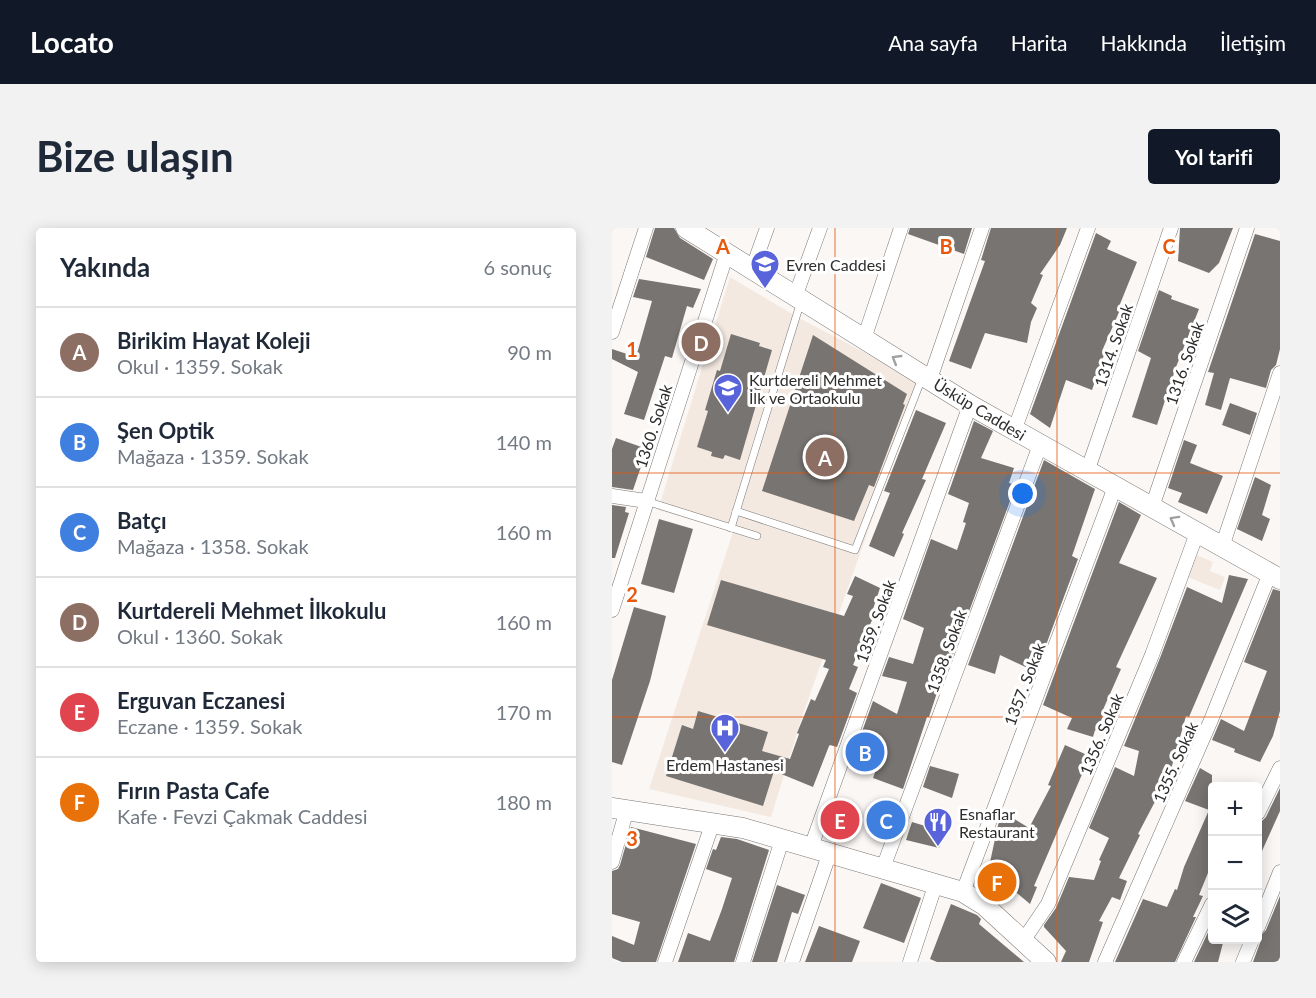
<!DOCTYPE html>
<html lang="tr">
<meta charset="utf-8">
<style>
body{margin:0;font-family:Lato,sans-serif;background:#f2f2f3;color:#1f2937}
.controls{position:absolute;right:18px;bottom:18px;display:grid;overflow:hidden;border-radius:6px;box-shadow:0 3px 15px #0003}
.controls button{width:54px;height:54px;display:grid;place-items:center;padding:0;border:0;border-bottom:2px solid #e0e1e3;background:#fff;color:#1f2937;font:30px sans-serif}
.you{position:absolute;left:411px;top:266px;width:21px;height:21px;margin:-15px;border:4px solid #fff;border-radius:50%;background:#1a73e8;box-shadow:0 0 0 9px #1a73e833}
.badge{display:grid;place-items:center;width:39px;height:39px;border-radius:50%;background:#111827;color:#fff;font-size:20px;font-weight:700}
.pin{position:absolute;translate:-50% -50%;border:3px solid #fff;box-shadow:0 2px 6px #0006}
.list{margin:0;padding:0;list-style:none}
h2{display:flex;justify-content:space-between;align-items:center;height:78px;margin:0;padding:0 24px;font-size:26px}
h2 small{font-size:20px;font-weight:400;color:#747a83}
.list li{display:grid;grid-template-columns:39px 1fr auto;gap:18px;align-items:center;box-sizing:border-box;height:90px;padding:0 24px;border-top:2px solid #e0e1e3}
.list b{display:block;font-size:22px;white-space:nowrap}
.list p{margin:0;font-size:20px;white-space:nowrap;color:#747a83}
.list em{font-size:20px;font-style:normal;color:#747a83}
.icon{flex:none;width:33px;height:33px;fill:none;stroke:currentColor;stroke-width:2;stroke-linecap:round;stroke-linejoin:round}
.map{position:relative;flex:none;width:668px;height:734px;overflow:hidden;border-radius:6px}
header{display:flex;align-items:center;gap:36px;box-sizing:border-box;height:84px;padding:0 30px;background:#111827;color:#fff}
header strong{font-size:28px}
nav{display:flex;gap:33px;margin-inline-start:auto;font-size:21px}
.intro{display:flex;align-items:center;justify-content:space-between;box-sizing:border-box;height:144px;padding:0 36px}
h1{margin:0;font-size:42px}
.button{padding:15px 27px;border-radius:6px;background:#111827;color:#fff;font-size:21px;font-weight:700}
main{display:flex;gap:36px;padding:0 36px}
aside{flex:1;background:#fff;border-radius:6px;box-shadow:0 3px 15px #0003}
.map>svg:first-child{display:block}
.built{fill:#f3e9e1}
.building{fill:#777471}
.lines{fill:none;stroke-linecap:round;stroke-linejoin:round}
.lane-casing{stroke:#7a7775;stroke-width:8}
.street-casing{stroke:#7a7775;stroke-width:15}
.secondary-casing{stroke:#7a7775;stroke-width:21}
.lane{stroke:#fff;stroke-width:7}
.street{stroke:#fff;stroke-width:14}
.secondary{stroke:#fff;stroke-width:20}
.oneway{stroke:#a1a0a0}
.grid{fill:none;stroke:#e8590c;stroke-width:1.5;stroke-opacity:0.55}
.labels{text-anchor:middle;dominant-baseline:central;stroke-width:6;stroke-linejoin:round;paint-order:stroke}
.poi-label{font-size:16px;fill:#2e2d2c;stroke:#fff;text-anchor:start}
.street-label{font-size:16px;fill:#2e2d2c;stroke:#fff}
.grid-label{font-size:20px;text-anchor:middle;font-weight:bold;fill:#e8590c;stroke:#fff;stroke-width:6;stroke-linejoin:round;paint-order:stroke}
</style>
<header>
<strong>Locato</strong>
<nav><a>Ana sayfa</a><a>Harita</a><a>Hakkında</a><a>İletişim</a></nav>
</header>
<div class="intro"><h1>Bize ulaşın</h1><a class="button">Yol tarifi</a></div>
<main>
<aside>
<h2>Yakında<small>6 sonuç</small></h2>
<ul class="list">
<li><span class="badge" style="background:#8d6e63">A</span><div><b>Birikim Hayat Koleji</b><p>Okul · 1359. Sokak</p></div><em>90 m</em></li>
<li><span class="badge" style="background:#3f7fe0">B</span><div><b>Şen Optik</b><p>Mağaza · 1359. Sokak</p></div><em>140 m</em></li>
<li><span class="badge" style="background:#3f7fe0">C</span><div><b>Batçı</b><p>Mağaza · 1358. Sokak</p></div><em>160 m</em></li>
<li><span class="badge" style="background:#8d6e63">D</span><div><b>Kurtdereli Mehmet İlkokulu</b><p>Okul · 1360. Sokak</p></div><em>160 m</em></li>
<li><span class="badge" style="background:#e0444e">E</span><div><b>Erguvan Eczanesi</b><p>Eczane · 1359. Sokak</p></div><em>170 m</em></li>
<li><span class="badge" style="background:#e8710a">F</span><div><b>Fırın Pasta Cafe</b><p>Kafe · Fevzi Çakmak Caddesi</p></div><em>180 m</em></li>
</ul>
</aside>
<div class="map">
<svg width="668" height="734" viewBox="0 0 668 734">
<rect width="100%" height="100%" fill="#faf7f4"/>
<g class="built">
<path d="M118,49L187,90L309,154L190,489L159,589L37,561L121,304L46,282Z"/>
<path d="M582,326L601,334L598,343L613,349L608,362L573,348Z"/>
</g>
<g class="building">
<path d="M43,0H62L68,10L101,31L92,52L34,29Z"/>
<path d="M298,0H360L352,26L296,6Z"/>
<path d="M379,0H455L448,17L428,46L431,47L419,75L425,80L419,94L415,115L373,105L359,141L337,133L373,33L369,32Z"/>
<path d="M568,0H621L607,35L597,45L566,33Z"/>
<path d="M484,5L499,13L495,21L525,34L506,81L508,82L490,123L493,124L480,162L454,152L438,200L418,186Z"/>
<path d="M643,6L668,13V121L664,137L659,142L654,160L618,150L609,182L593,177L602,145L596,144Z"/>
<path d="M27,51L89,61L81,80L75,78L60,130L53,128L32,192L12,186L26,144L0,131V121L24,129L40,73L21,69Z"/>
<path d="M547,62L560,68L559,71L587,81L564,139L545,197L520,189L539,130L526,123Z"/>
<path d="M119,106L148,115L147,118L160,122L128,232L113,227L111,231L99,228L100,224L85,219L96,183L93,182L105,142L108,143Z"/>
<path d="M201,107L295,166L291,176L293,177L262,259L257,257L242,293L150,263Z"/>
<path d="M618,175L645,185L638,207L610,197Z"/>
<path d="M304,182L334,195L310,251L314,252L290,305L292,306L282,329L257,318L278,265L272,263Z"/>
<path d="M362,193L381,203L369,230L402,240L397,255L404,257L339,432L336,431L317,489H315L291,561L261,550L266,536L242,526L261,473L285,486L295,454L270,448L277,429L301,436L312,400L291,391L319,311L345,322L354,295L351,294L357,275L336,266Z"/>
<path d="M4,210L35,221L21,262L0,259V221Z"/>
<path d="M572,212L585,217L578,235L611,248L595,286L566,274L570,265L556,260Z"/>
<path d="M432,232L483,261L460,328L466,331L424,444L388,427L383,446L356,437Z"/>
<path d="M643,249L659,257L650,287L658,291L650,313L625,301Z"/>
<path d="M507,274L529,287L507,335L545,350L504,439L509,441L490,484L492,485L485,503L483,502L481,509L455,501L460,490L431,477Z"/>
<path d="M0,277L14,279L13,284L17,285L3,330H0Z"/>
<path d="M47,291L81,301L62,365L29,356Z"/>
<path d="M617,347L636,351L577,489L574,488L552,566L548,564L526,606L528,607L507,650L515,653L508,672L500,669L487,693L491,694L477,734H449L454,723L432,699V697L444,680L457,649L482,652L489,633L487,632L497,610L477,600L503,539L522,548L527,523L512,518L548,430L575,359L610,375Z"/>
<path d="M243,348L268,360L260,384L263,385L241,437L246,439L237,461L245,465L225,519L218,517L217,518L201,559L162,543L151,578L54,548L70,497L81,501L86,483L156,504L150,523L178,531L187,506L185,505L199,471L203,473L217,441L211,439L214,432L95,397L109,352L232,388L241,368L235,366Z"/>
<path d="M661,361L668,363V483L661,508L648,534L622,524L623,521L600,512L609,491L632,503L655,443L632,434Z"/>
<path d="M22,379L54,388L38,453L10,537L0,534V452Z"/>
<path d="M453,517L473,526L472,528L477,530L422,658L425,659L418,676L400,661L403,654L377,639L386,597L391,584L417,600L439,558L436,557Z"/>
<path d="M318,538L347,546L340,570L311,559Z"/>
<path d="M588,540L600,547V641L598,640L587,667L591,668L581,689H584L563,734H503L531,671L555,679L563,661L565,662L572,639L597,582L573,573Z"/>
<path d="M668,560V583L645,634V607L650,593L654,589Z"/>
<path d="M300,594L333,604L327,620L294,612Z"/>
<path d="M19,599L84,616L44,734H10L0,730V708L22,717L28,694L0,686V643L6,641L8,637Z"/>
<path d="M109,609L125,611L157,622L122,734H66L76,705L98,713L110,681L120,650L94,641L101,621L104,622Z"/>
<path d="M269,655L309,670L292,715L251,700Z"/>
<path d="M165,657L193,667L186,686L180,684L165,734H140Z"/>
<path d="M668,668V734H641L648,715V708L654,702Z"/>
<path d="M339,676L365,687L369,691L367,696L412,734H325L318,731Z"/>
<path d="M600,696V711H612L606,734H582Z"/>
<path d="M207,698L248,713L240,734H193Z"/>
</g>
<g class="lines">
<g class="lane-casing">
<g id="lane">
<path d="M34,273L145,308"/>
<path d="M124,283L243,322L310,150"/>
<path d="M119,300L189,73"/>
</g>
</g>
<g class="street-casing">
<g id="street">
<path d="M140,42L155,0"/>
<path d="M183,69L208,0"/>
<path d="M0,104L34,0"/>
<path d="M252,111L289,0"/>
<path d="M318,151L370,0"/>
<path d="M402,203L476,0"/>
<path d="M475,244L559,0"/>
<path d="M0,268L34,273"/>
<path d="M540,279L635,0"/>
<path d="M610,319L668,145"/>
<path d="M0,382L115,25"/>
<path d="M646,585L668,540"/>
<path d="M199,619L358,177"/>
<path d="M0,634L15,581"/>
<path d="M271,640L428,217"/>
<path d="M351,664L503,259"/>
<path d="M646,699L668,644"/>
<path d="M411,713L436,676L540,427L585,305"/>
<path d="M53,734L101,594"/>
<path d="M131,734L170,612"/>
<path d="M180,734L218,624"/>
<path d="M298,734L324,655"/>
<path d="M493,734L599,492L658,345"/>
<path d="M572,734L600,676"/>
<path d="M631,734L640,712"/>
</g>
</g>
<g class="secondary-casing">
<g id="secondary">
<path d="M74,0L358,177L668,351"/>
<path d="M0,580L131,600L351,664L372,677L434,734"/>
</g>
</g>
<use href="#lane" class="lane"/>
<use href="#street" class="street"/>
<use href="#secondary" class="secondary"/>
</g>
<defs><path id="oneway-chevron" d="M-2-3.5L2.5 0L-2 3.5" fill="none" stroke-width="1.6" stroke-linecap="round" stroke-linejoin="round" transform="scale(1.5)"/></defs>
<g class="oneway">
<use href="#oneway-chevron" transform="translate(284 131) rotate(-149)"/>
<use href="#oneway-chevron" transform="translate(562 292) rotate(-151)"/>
</g>
<path class="grid" d="M223,0V734M445,0V734M0,245H668M0,489H668"/>
<defs>
<g id="school-pin" transform="scale(1.5)"><path d="M0 17L-7.5 6A9.5 9.5 0 1 1 7.5 6Z" fill="#5964db" stroke="#fff"/><path d="M0-5L7-2L0 1L-7-2ZM-4 1L0 2.5L4 1V4Q0 6-4 4Z" fill="#fff"/></g>
<g id="hospital-pin" transform="scale(1.5)"><path d="M0 17L-7.5 6A9.5 9.5 0 1 1 7.5 6Z" fill="#5964db" stroke="#fff"/><path d="M-5-5h3v3.5h4V-5h3V5h-3V1.5h-4V5h-3Z" fill="#fff"/></g>
<g id="restaurant-pin" transform="scale(1.5)"><path d="M0 17L-7.5 6A9.5 9.5 0 1 1 7.5 6Z" fill="#5964db" stroke="#fff"/><path d="M-5-6h1v4h1v-4h1v4h1v-4h1v5L-1.5 .5V6h-2V.5L-5-1ZM5-6V6H3V1.5H1.5Q1.5-4 5-6Z" fill="#fff"/></g>
</defs>
<g fill-rule="evenodd">
<use href="#school-pin" x="153" y="36"/>
<use href="#school-pin" x="116" y="160"/>
<use href="#hospital-pin" x="113" y="500"/>
<use href="#restaurant-pin" x="326" y="594"/>
</g>
<g class="labels">
<g class="poi-label">
<text x="174" y="36">Evren Caddesi</text>
<text x="137" y="151">Kurtdereli Mehmet<tspan x="137" dy="18">İlk ve Ortaokulu</tspan></text>
<text x="113" y="536" text-anchor="middle">Erdem Hastanesi</text>
<text x="347" y="585">Esnaflar<tspan x="347" dy="18">Restaurant</tspan></text>
</g>
<g class="street-label">
<text transform="translate(501 117) rotate(-71)">1314. Sokak</text>
<text transform="translate(572 135) rotate(-71)">1316. Sokak</text>
<text transform="translate(368 181) rotate(31)">Üsküp Caddesi</text>
<text transform="translate(41 198) rotate(-72)">1360. Sokak</text>
<text transform="translate(263 393) rotate(-70)">1359. Sokak</text>
<text transform="translate(334 423) rotate(-70)">1358. Sokak</text>
<text transform="translate(412 456) rotate(-69)">1357. Sokak</text>
<text transform="translate(489 506) rotate(-67)">1356. Sokak</text>
<text transform="translate(563 534) rotate(-66)">1355. Sokak</text>
</g>
</g>
<g class="grid-label">
<text x="111" y="26">A</text>
<text x="334" y="26">B</text>
<text x="557" y="26">C</text>
<text x="20" y="129">1</text>
<text x="20" y="374">2</text>
<text x="20" y="618">3</text>
</g>
</svg>
<div class="controls">
<button>+</button>
<button>−</button>
<button><svg class="icon" aria-label="layers" viewBox="0 0 24 24"><path d="M12 4l9 5-9 5-9-5zM3 14l9 5 9-5"/></svg></button>
</div>
<div class="you"></div>
<div class="pin badge" style="left:213px;top:229px;background:#8d6e63">A</div>
<div class="pin badge" style="left:253px;top:524px;background:#3f7fe0">B</div>
<div class="pin badge" style="left:274px;top:592px;background:#3f7fe0">C</div>
<div class="pin badge" style="left:89px;top:114px;background:#8d6e63">D</div>
<div class="pin badge" style="left:228px;top:592px;background:#e0444e">E</div>
<div class="pin badge" style="left:385px;top:654px;background:#e8710a">F</div>
</div>
</main>
